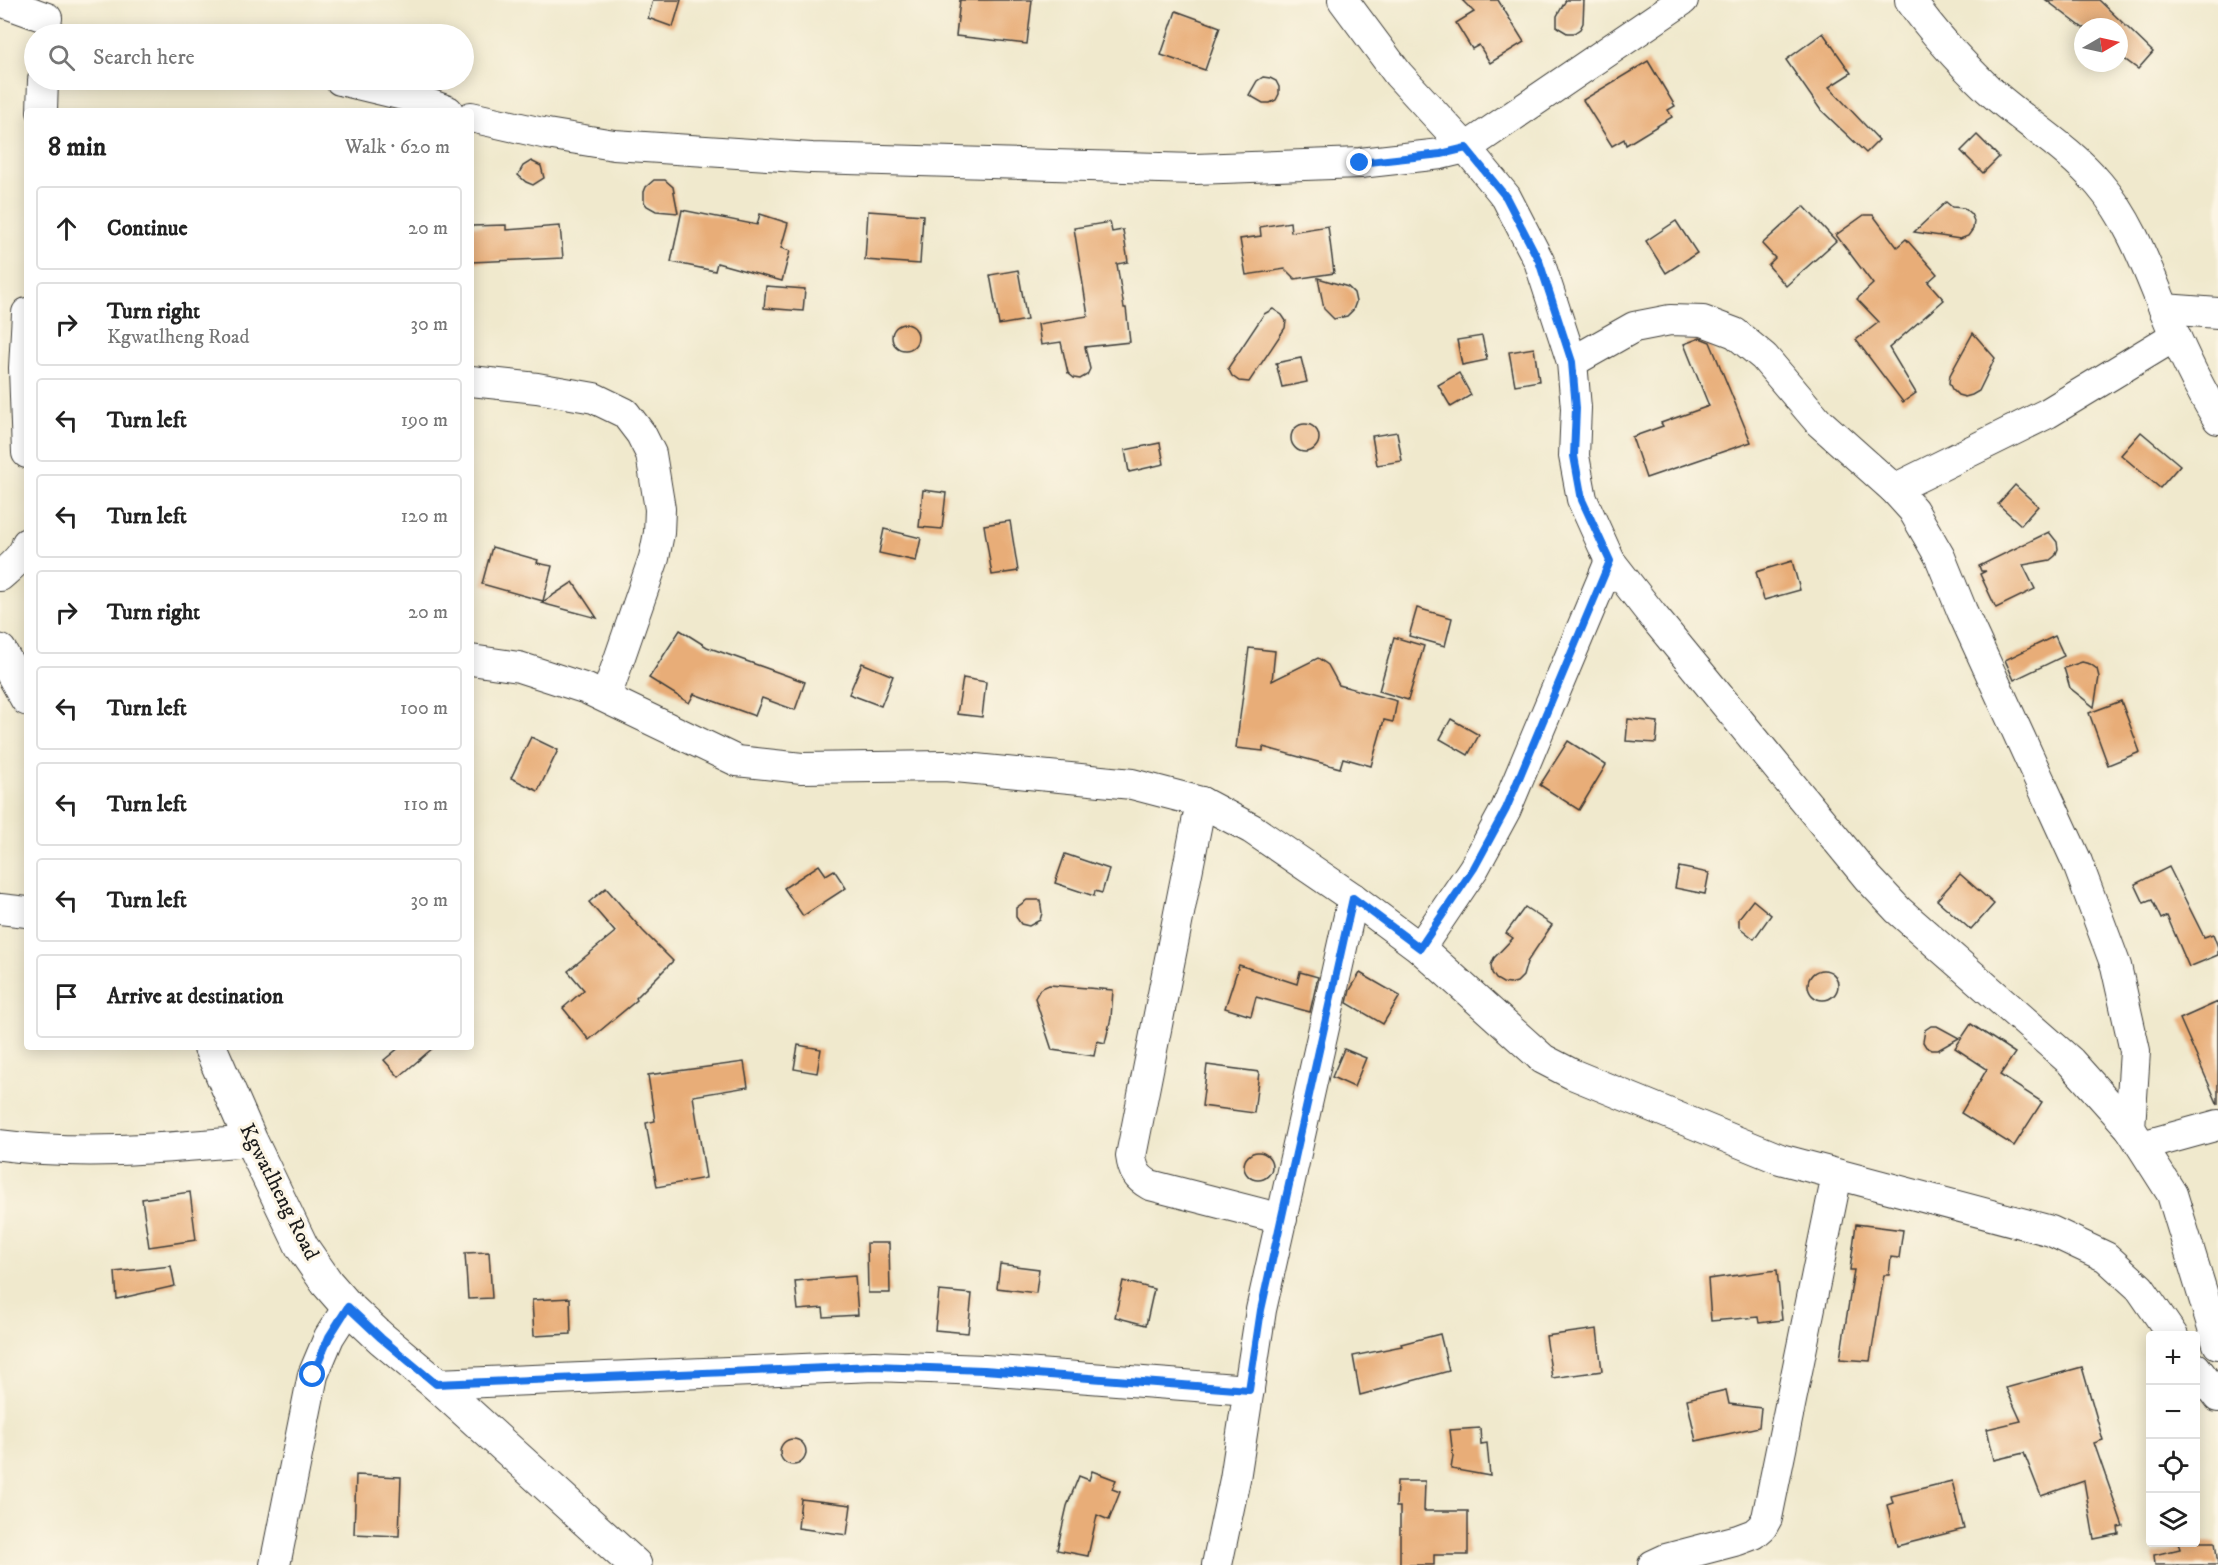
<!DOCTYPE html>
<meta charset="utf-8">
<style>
body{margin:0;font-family:"IM FELL DW Pica",serif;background:#f2f2f2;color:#222}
.controls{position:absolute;right:18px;bottom:18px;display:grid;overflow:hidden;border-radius:6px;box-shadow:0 3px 15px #0003}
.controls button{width:54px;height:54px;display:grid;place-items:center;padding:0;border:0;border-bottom:2px solid #e0e0e0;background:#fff;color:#222;font:30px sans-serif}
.compass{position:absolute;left:2074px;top:18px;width:54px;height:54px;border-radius:50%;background:#fff;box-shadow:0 3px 15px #0003;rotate:81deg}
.stop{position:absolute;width:18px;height:18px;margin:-14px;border:4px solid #1a73e8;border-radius:50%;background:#fff}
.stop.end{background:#1a73e8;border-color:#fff;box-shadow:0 2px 6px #0008}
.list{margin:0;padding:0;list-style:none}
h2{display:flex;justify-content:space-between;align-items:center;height:78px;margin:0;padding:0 24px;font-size:26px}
h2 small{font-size:20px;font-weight:400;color:#767676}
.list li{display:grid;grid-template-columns:39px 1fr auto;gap:18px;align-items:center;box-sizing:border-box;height:84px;margin:0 12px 12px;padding:0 12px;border:2px solid #e0e0e0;border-radius:6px}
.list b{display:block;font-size:22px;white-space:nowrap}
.list p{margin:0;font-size:20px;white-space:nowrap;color:#767676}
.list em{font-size:20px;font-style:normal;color:#767676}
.icon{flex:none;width:33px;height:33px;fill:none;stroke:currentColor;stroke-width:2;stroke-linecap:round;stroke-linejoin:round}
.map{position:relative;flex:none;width:2218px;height:1565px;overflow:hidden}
.search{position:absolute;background:#fff;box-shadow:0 3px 15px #0003;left:24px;top:24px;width:450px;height:66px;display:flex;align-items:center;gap:15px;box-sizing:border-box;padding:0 21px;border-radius:33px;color:#767676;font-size:22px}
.panel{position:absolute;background:#fff;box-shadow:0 3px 15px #0003;left:24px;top:108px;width:450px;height:942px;border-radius:6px}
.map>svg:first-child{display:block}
.building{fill:#e8ad78}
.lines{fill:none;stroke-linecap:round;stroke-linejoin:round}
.minor-casing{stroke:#3c3b37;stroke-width:32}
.tertiary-casing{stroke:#3c3b37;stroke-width:35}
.minor{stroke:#fff;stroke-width:30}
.tertiary{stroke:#fff;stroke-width:33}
.route{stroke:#1a73e8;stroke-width:8}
.labels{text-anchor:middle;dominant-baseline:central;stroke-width:6;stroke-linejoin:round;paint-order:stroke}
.street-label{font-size:21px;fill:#1c1c1c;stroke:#fcf5e5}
</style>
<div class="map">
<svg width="2218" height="1565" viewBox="0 0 2218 1565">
<rect width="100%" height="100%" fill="#fcf5e5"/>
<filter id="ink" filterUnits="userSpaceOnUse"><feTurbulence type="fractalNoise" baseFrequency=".0167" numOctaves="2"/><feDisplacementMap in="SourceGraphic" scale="12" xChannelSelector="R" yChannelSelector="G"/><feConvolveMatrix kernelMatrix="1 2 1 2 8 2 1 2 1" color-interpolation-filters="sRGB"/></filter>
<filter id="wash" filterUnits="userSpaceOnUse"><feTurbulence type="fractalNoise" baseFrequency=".008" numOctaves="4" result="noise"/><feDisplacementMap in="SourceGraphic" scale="24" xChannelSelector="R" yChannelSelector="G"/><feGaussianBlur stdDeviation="1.35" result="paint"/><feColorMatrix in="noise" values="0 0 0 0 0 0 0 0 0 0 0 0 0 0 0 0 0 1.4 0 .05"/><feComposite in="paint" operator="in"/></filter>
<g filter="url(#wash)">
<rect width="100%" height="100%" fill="#f0e9cd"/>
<g id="blocks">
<g class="building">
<path d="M653,0H681L673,27L648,18Z"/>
<path d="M960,0H1032L1027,44L956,36Z"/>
<path d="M1462,0H1498L1524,42L1490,63L1479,45L1472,49L1456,23L1474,12Z"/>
<path d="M1566,0H1584L1583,23L1580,29L1574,33H1567L1557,27V16Z"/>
<path d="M2046,0H2099L2153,52L2138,69L2119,55V27L2083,28Z"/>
<path d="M1176,11L1220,27L1205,70L1161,55Z"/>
<path d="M1823,33L1851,73L1829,87L1879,140L1866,153L1820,109L1786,60Z"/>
<path d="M1648,61L1675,106L1668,110L1672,117L1626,145L1624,139L1612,146L1583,100Z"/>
<path d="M1263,77L1270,78L1276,81L1279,87V94L1276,100L1270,103H1263L1249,95L1257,81Z"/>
<path d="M1977,135L1999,157L1983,173L1961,151Z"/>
<path d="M531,161L541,166L544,178L533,185L526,182L518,175L523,166Z"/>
<path d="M654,180H665L673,187L678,213L656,211L647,206L644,202V192L646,187Z"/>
<path d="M1946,202L1952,207L1964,208L1971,214L1974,221L1973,229L1968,236L1960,239L1914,232Z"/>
<path d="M1804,206L1836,241L1786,286L1768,265L1775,258L1762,244Z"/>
<path d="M682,210L757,225L760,214L788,223L781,248L790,251L782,281L717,263L715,271L671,262Z"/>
<path d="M868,211L923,215L920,264L865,260Z"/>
<path d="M1864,215H1873L1897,247L1906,239L1937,274L1928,282L1944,300L1889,348L1916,393L1903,402L1856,340L1879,322L1857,299L1873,284L1836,235Z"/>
<path d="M1676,221L1697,253L1666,273L1646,241Z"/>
<path d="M1110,222L1112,232L1123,230L1128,262L1117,264L1124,308H1126L1130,342L1085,347L1090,369L1087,375L1080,379L1074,378L1068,373L1061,342L1041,345L1038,324L1088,316L1074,228Z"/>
<path d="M1290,222L1291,232L1328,226L1334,273L1295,279L1285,269L1246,275L1240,239L1261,236L1260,227Z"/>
<path d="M506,225V230L560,226L563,258L471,262V226Z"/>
<path d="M1018,270L1027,320L999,325L990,275Z"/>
<path d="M1318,278L1348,287L1354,293L1356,302L1353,310L1347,316L1334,319L1324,309Z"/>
<path d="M766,286L805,289L803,311L764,308Z"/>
<path d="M1273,309L1282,315L1286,321L1285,328L1249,382L1239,381L1232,376L1228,368L1264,314Z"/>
<circle cx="905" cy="337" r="13"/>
<path d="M1973,333L1995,358L1979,391L1972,395L1965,397L1958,395L1952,389L1949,383L1950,375Z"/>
<path d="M1482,336L1487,360L1462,365L1457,340Z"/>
<path d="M1700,338L1710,342L1751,442L1646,478L1632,437L1663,426L1661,423L1709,406L1684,344Z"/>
<path d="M1534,348L1539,381L1515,385L1509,352Z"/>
<path d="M1301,358L1307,382L1282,387L1276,363Z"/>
<path d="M1459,373L1471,395L1451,407L1438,385Z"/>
<circle cx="1305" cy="438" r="14"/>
<path d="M1397,432L1402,461L1377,465L1372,436Z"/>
<path d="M2141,432L2180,465L2160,488L2121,455Z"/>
<path d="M1160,443L1164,464L1129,472L1125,450Z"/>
<path d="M2015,485L2038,506L2021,525L1998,504Z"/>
<path d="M923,490L946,493L942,529L919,527Z"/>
<path d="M1010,521L1018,571L992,575L984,525Z"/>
<path d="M884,529L921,538L916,561L879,553Z"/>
<path d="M2049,532L2057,542L2058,549L2055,556L2050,560L2023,565L2035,589L1996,608L1980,574L1986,571H1981L1979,566Z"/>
<path d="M492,547L538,560L537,563L552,566L543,601L482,584Z"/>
<path d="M1792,561L1800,590L1764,600L1756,572Z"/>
<path d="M573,582L597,618L541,603Z"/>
<path d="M1417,608L1452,618L1445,646L1409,636Z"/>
<path d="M680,630L707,647L805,682L795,710L762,698L755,716L694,694L689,703L649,678Z"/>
<path d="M2055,636L2064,656L2014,680L2005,660Z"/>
<path d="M1394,637L1424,646L1408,700L1379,691Z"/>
<path d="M1249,648L1275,651L1272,681L1318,658L1328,665L1339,685L1397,701L1393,722L1384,720L1371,766L1343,758L1340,768L1263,747V751L1236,748Z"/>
<path d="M2082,662L2090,664L2097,669L2099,677L2094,707L2070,688L2064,668Z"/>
<path d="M862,663L893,676L881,706L849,694Z"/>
<path d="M963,678L986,682L982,717L957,714Z"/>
<path d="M2121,701L2140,752L2108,765L2089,713Z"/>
<path d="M1451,719L1479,735L1468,755L1440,739Z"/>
<path d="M1628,719L1658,722L1656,743L1626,741Z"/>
<path d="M531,737L558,750L538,791L511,778Z"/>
<path d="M1568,741L1606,765L1579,810L1540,785Z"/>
<path d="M1065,854L1109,869L1102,893L1095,891L1094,896L1055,883Z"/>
<path d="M819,865L826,875L834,870L846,888L803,916L784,888Z"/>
<path d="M1679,867L1709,873L1705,894L1675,888Z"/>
<path d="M2169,867L2204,937L2213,934L2218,947V955L2189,967L2167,916L2161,919L2152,900L2144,903L2135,884Z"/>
<path d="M1960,874L1994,904L1971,930L1937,900Z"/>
<path d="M606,888L643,931L673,961L636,998L637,1000L589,1040L563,1008L584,990L568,971L615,932L589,902Z"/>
<path d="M1027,900H1040L1042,913L1040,920L1029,926L1021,924L1016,917V908Z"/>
<path d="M1753,900L1771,915L1754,939L1739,927V918Z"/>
<path d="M1525,907L1552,925L1527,962L1523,976L1517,982L1510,984L1503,983L1496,979L1492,973L1491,965L1494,958L1513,938L1506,933Z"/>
<path d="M1239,965L1297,984L1300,972L1318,977L1310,1012L1256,997L1251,1016L1225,1008Z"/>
<circle cx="1823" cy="985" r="15"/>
<path d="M1360,973L1400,996L1383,1024L1347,1003L1350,990Z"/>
<path d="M1049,985L1113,990L1111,1018L1105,1043L1097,1041L1094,1056L1052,1050L1035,998L1040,989Z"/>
<path d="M2218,1002V1105L2180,1019Z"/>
<path d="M1971,1024L2015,1053L2000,1075L2042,1102L2014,1146L1961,1113L1987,1069L1955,1048Z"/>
<path d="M1931,1026H1937L1959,1038L1938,1050H1932L1926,1047L1923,1042L1925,1030Z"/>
<path d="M798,1045L821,1049L817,1073L794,1069Z"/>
<path d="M400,1047H434L399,1077L384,1060Z"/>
<path d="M1344,1049L1366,1058L1354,1087L1332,1077Z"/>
<path d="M744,1062L748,1087L693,1096L706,1178L657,1187L646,1123L655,1121L648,1075Z"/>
<path d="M1207,1065L1259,1072L1254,1113L1202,1106Z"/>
<circle cx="1258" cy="1166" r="14"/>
<path d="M190,1192L196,1240L149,1247L142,1199Z"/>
<path d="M1856,1224L1903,1230L1899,1258L1891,1257L1889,1275H1884L1870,1361L1840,1359L1854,1270H1850Z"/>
<path d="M867,1243H889L890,1293H868Z"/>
<path d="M489,1252L492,1298L468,1299L465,1253Z"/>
<path d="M1000,1264L1039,1269L1036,1293L997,1288Z"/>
<path d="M171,1266L175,1286L117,1299L115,1272Z"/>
<path d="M1777,1270L1782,1320L1759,1323L1758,1317L1711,1321L1708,1279Z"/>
<path d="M855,1276L858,1315L824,1317L823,1308L798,1310L795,1281Z"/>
<path d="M1123,1281L1154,1289L1146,1325L1115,1317Z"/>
<path d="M939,1291L972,1294L968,1333L935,1330Z"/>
<path d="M570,1298L571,1334L534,1336L532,1300Z"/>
<path d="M1597,1329L1602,1371L1552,1378L1546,1336Z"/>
<path d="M1440,1334L1449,1371L1360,1395L1353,1356L1402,1346L1401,1344Z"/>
<path d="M2082,1367L2103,1440L2094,1443L2123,1526L2118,1527L2119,1534L2094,1539L2084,1481L2041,1496L2024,1453L1994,1460L1987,1429L2021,1421L2006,1388Z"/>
<path d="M1726,1390L1729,1404L1761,1408L1759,1427L1696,1441L1687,1399Z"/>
<path d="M1480,1428L1481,1444L1487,1443L1490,1476L1451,1469L1453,1456L1450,1430Z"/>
<circle cx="793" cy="1452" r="13"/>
<path d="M1092,1471L1116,1480L1112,1489L1120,1492L1109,1520L1097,1515L1088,1556L1057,1550L1067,1506L1079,1476L1089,1480Z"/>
<path d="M356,1475L401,1477L399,1536L354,1534Z"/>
<path d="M1397,1481H1425L1424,1511H1468V1555H1434V1565H1400V1507H1396Z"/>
<path d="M1952,1481L1964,1529L1897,1546L1887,1505L1893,1503L1891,1496Z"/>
<path d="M801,1499L851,1505L847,1535L798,1528Z"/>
<path d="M2178,1542H2215L2218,1565H2155L2154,1555L2180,1549Z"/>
</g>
</g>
</g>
<g filter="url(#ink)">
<use href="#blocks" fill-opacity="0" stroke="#3c3b37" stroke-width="1.5"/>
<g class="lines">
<g class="minor-casing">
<g id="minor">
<path d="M1343,0L1398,74L1466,148L1506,197L1539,261L1572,362L1576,408L1574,456L1582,499L1610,561L1653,616L1868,878L1898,910L2070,1061L2130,1128L2172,1194L2218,1344"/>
<path d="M1910,0C1932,31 1960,62 1988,89C2024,122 2067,146 2099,184C2130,220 2146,265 2164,309C2179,346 2197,385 2218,419"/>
<path d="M0,1L47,18"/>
<path d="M340,80L407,96L448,111"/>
<path d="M42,111L43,80"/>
<path d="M471,117L547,134L614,145L812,158L1195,169L1360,163L1441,154L1466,148L1683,0"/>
<path d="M2164,309L2218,313"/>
<path d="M27,313L24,368L27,453"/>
<path d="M1572,362L1634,327L1670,320L1703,321L1735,333L1764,357L1819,422L1894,489L1913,510L1940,557L1962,611L2077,862L2116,966L2135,1051L2130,1128"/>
<path d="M471,381L537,388L594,398L625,413L641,434L651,454L660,509L659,533L654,558L606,697"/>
<path d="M1894,489L2048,413L2175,336"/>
<path d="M0,576C10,567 24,557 27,543"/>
<path d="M471,660L519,667L587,689L737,761L802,768L945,766L1132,784L1201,802L1252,829L1353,898L1420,948L1543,1059L1572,1074L1780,1159L2051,1231L2106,1257L2140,1288L2173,1336"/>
<path d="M1201,802L1131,1156C1133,1171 1137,1178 1150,1185L1282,1219"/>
<path d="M0,909L27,912"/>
<path d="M1420,948L1474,868L1506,809L1610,561"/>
<path d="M0,1145C83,1156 168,1148 251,1141"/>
<path d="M2142,1146L2218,1125"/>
<path d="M2196,1368L2218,1397"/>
<path d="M436,1384L874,1366L984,1370L1249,1390"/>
<path d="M275,1565L313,1375L329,1337L348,1307"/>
<path d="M1217,1565L1235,1479L1261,1310L1353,898"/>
<path d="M1653,1565L1666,1559L1738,1540L1754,1534L1762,1527L1767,1518L1837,1175"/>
</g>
</g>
<g class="tertiary-casing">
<g id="tertiary">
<path d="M0,651L27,699"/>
<path d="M210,1047L251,1141L302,1247L327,1283L348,1307L381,1338L436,1384L635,1565"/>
</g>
</g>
<use href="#minor" class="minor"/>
<use href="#tertiary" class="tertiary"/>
</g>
</g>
<g class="lines" filter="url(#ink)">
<path class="route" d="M313,1375L329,1337L348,1307L381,1338L436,1384L874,1366L984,1370L1249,1390L1261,1310L1353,898L1420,948L1474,868L1506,809L1610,561L1582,500L1574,456L1576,408L1572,362L1539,261L1506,197L1466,148L1441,154L1360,163"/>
</g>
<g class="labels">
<g class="street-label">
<text transform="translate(279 1192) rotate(63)">Kgwatlheng Road</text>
</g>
</g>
</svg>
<div class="controls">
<button>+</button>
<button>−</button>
<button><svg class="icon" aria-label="locate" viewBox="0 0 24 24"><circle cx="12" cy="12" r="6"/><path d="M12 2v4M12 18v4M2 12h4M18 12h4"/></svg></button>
<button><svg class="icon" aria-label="layers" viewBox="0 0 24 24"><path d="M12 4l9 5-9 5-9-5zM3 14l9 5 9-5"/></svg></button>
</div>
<svg class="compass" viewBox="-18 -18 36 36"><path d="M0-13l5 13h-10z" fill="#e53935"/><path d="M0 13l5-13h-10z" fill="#767676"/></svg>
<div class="stop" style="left:313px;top:1375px"></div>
<div class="stop end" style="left:1360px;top:163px"></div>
<div class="search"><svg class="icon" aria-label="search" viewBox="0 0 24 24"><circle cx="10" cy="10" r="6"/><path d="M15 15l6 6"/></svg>Search here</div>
<section class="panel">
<h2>8 min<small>Walk · 620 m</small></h2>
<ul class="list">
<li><svg class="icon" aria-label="ahead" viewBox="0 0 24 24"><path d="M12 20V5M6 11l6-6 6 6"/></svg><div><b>Continue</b></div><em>20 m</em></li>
<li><svg class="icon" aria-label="right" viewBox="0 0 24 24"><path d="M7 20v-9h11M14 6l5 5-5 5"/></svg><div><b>Turn right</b><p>Kgwatlheng Road</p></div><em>30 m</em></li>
<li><svg class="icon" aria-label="left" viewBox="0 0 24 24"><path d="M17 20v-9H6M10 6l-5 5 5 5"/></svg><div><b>Turn left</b></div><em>190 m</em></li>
<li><svg class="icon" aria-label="left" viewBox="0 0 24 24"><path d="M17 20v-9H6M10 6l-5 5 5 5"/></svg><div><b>Turn left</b></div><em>120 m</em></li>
<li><svg class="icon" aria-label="right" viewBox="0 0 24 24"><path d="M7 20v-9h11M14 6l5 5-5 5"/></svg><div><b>Turn right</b></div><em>20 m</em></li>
<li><svg class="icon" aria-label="left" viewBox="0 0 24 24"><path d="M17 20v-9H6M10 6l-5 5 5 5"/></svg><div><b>Turn left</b></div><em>100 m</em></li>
<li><svg class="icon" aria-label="left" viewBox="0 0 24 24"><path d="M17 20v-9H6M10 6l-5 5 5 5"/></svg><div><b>Turn left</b></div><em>110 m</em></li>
<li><svg class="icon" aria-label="left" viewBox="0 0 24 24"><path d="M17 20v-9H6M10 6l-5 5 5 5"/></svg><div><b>Turn left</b></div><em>30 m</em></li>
<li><svg class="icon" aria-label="arrive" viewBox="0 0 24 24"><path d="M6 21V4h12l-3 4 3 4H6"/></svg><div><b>Arrive at destination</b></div></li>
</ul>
</section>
</div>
